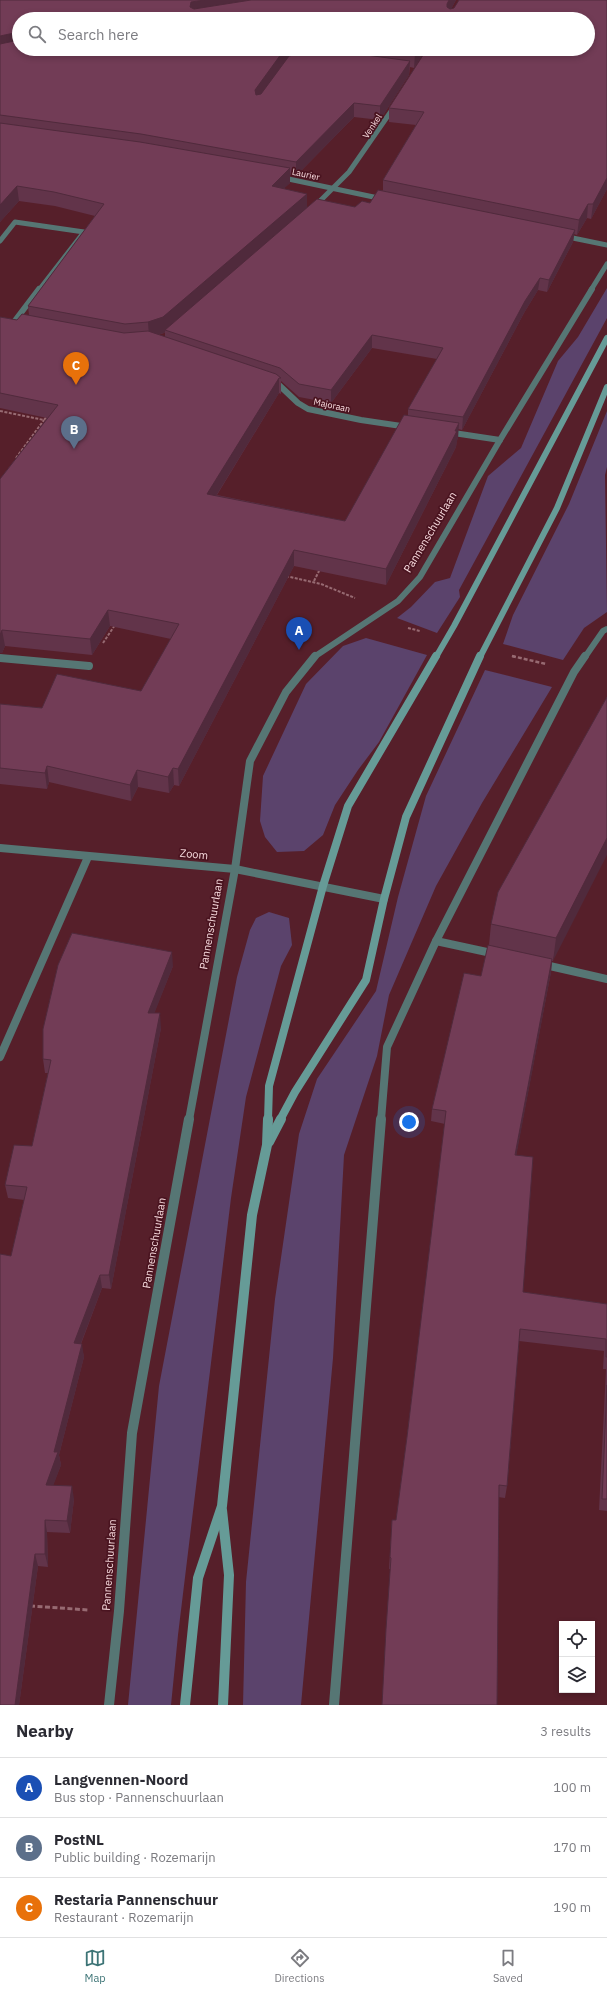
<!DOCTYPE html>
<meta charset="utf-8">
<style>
body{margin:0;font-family:"IBM Plex Sans",sans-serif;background:#f7f7f7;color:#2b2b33}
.controls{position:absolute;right:12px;bottom:12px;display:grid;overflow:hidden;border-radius:0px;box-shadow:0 2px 6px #0003}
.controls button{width:36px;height:36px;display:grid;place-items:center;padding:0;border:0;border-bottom:1px solid #e1e1e2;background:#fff;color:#2b2b33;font:20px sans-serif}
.you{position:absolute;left:409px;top:1122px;width:14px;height:14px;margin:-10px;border:3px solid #fff;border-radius:50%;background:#1a73e8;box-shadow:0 0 0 6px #1a73e833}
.badge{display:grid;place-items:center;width:26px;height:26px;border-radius:50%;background:#3d7476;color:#fff;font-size:13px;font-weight:700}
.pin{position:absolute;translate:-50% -33px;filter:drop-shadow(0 1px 2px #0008)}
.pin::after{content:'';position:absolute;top:21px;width:14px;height:12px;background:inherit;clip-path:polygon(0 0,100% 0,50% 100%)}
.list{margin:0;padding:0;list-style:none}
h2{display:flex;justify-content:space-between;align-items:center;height:52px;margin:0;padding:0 16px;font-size:17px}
h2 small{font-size:13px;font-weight:400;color:#7c7c81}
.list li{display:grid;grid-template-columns:26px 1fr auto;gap:12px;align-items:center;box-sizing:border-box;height:60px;padding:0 16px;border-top:1px solid #e1e1e2}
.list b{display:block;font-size:15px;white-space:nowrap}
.list p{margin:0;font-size:13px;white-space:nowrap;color:#7c7c81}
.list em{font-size:13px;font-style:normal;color:#7c7c81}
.icon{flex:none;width:22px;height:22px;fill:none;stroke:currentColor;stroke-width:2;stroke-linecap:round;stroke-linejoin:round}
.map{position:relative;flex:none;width:607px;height:1705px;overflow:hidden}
.search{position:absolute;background:#fff;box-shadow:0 2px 6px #0003;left:12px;right:12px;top:12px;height:44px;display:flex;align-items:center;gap:10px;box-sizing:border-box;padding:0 14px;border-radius:22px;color:#7c7c81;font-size:15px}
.sheet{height:232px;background:#fff}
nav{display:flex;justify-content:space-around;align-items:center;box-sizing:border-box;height:56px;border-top:1px solid #e1e1e2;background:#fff;font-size:11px;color:#7c7c81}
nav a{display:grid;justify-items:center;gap:2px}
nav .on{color:#3d7476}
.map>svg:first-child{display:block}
.green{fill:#5b436c}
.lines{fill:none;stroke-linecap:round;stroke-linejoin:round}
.path-far2{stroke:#976a72;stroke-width:2;stroke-dasharray:3 1.5;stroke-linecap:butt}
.path-far1{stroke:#976a72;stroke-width:2.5;stroke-dasharray:4 2;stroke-linecap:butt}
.path{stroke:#976a72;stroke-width:3;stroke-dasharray:5 2.5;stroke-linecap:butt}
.service-far2{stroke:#567674;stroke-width:5}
.service-far1{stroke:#567674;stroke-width:6}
.service{stroke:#567674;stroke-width:8}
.minor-far3{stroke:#567674;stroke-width:5}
.minor-far2{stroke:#567674;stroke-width:6}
.minor-far1{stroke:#567674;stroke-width:8}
.minor{stroke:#567674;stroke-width:10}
.secondary-far2{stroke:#669b97;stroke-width:6}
.secondary-far1{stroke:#669b97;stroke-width:8}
.secondary{stroke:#669b97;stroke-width:10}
.wall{fill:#62344a;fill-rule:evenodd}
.shaded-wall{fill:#502a3c}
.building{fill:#723c56;stroke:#502a3c}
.labels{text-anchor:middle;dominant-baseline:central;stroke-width:3.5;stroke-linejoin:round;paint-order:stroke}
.far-street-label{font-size:9px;fill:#fadde0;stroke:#4a1420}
.street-label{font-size:11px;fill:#fadde0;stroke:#4a1420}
</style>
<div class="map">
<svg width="607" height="1705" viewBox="0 0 607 1705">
<rect width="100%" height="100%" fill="#561f2a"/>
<g class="green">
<path d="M607,288V318L459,590L460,597L437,633L397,618L411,607L435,582L450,578L488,476L521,448L558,361L578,337Z"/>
<path d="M607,411V467L605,475L607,612L584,628L563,660L503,644L513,615L569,504Z"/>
<path d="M366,638L427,655L379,742L358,770L335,805L323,835L304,851L277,852L265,837L260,821L263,776L306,684L343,646Z"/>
<path d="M485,670L552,687L482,803L436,886L389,995L377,1056L344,1155L333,1358L301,1705H243L246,1582L275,1299L299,1134L317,1079L376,991L398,897L426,796Z"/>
<path d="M269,912L289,918L292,945L281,966L246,1097L231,1198L178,1635L171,1705H128L159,1386L237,977L250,930L256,918Z"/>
</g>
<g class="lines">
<g class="path-far2">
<path d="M0,411L44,420L48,415"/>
<path d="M16,458L44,420"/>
<path d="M286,576L321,584L355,598"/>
<path d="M314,581L320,569"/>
<path d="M408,628L420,631"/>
<path d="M103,643L115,625"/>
<path d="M512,656L516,657"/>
</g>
<path class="path-far1" d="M512,656L546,664"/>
<path class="path" d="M30,1606L89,1610"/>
<path class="service-far2" d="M0,241L15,222L84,232L39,290"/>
<path class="service-far1" d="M14,322L39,289"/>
<g class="service">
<path d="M0,658L89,666"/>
<path d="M0,1057L88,857"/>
</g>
<g class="minor-far3">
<path d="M279,177L383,199"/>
<path d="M314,207L349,172L394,107"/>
<path d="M563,236L607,245"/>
<path d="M591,290L607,264"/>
</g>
<g class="minor-far2">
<path d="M273,383L279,385L298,403L308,409L361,420L408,427"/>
<path d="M447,432L500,440"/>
<path d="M314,657L398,601L420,577L500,440L592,289"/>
<path d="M585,657L603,631L607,629"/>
</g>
<g class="minor-far1">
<path d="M0,848L235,869L384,899"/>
<path d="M436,941L496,954"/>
<path d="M541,964L607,979"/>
<path d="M189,1120L235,869L250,761L286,692L315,656"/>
<path d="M381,1120L387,1047L436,941L574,672L585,656"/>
</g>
<g class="minor">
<path d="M109,1705L119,1611L132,1433L189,1119"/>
<path d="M334,1705L381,1119"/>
</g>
<g class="secondary-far2">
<path d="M436,657L454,626L607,338"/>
<path d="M480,657L557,508L607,387"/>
</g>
<g class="secondary-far1">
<path d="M268,1120L269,1086L323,886L348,806L436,656"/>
<path d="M280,1120L295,1092L366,980L384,899L406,817L480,656"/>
</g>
<g class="secondary">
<path d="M269,1142L281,1119"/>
<path d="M222,1510L229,1575L223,1705"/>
<path d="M185,1705L198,1578L222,1506L252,1215L267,1145L268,1119"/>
</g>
</g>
<g class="wall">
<path d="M0,0H456L451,9L607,0V189L591,219L587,218L577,235L574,234L573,242L547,292L538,290L524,313L462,430L458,429L456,447L386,585L294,566L179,786L174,785L169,793L138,787L131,801L49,782L47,789L0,784V704L42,708L141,691L171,639L110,626L92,655L5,646L2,653L0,479L47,418L0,408V317L17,320L29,315L28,306L95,216L55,206L19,201L0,222ZM19,19H588L389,108V122L416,125L383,180V190L370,203L355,207H307L284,188L290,183V175L296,176L354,117L380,120L409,75L410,67L414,68L426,49H19ZM165,332V337L158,335L164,333ZM372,348L437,359L408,409V416L345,521L217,495L279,393L281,394V381L299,397L331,403Z"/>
<path d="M607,697L553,961H552L551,972L516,1155L523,1292L607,1304V1511L599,1510L606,1369H603L604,1351L519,1341L507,1486L505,1498L498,1497L391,1569H389L392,1520H396L407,1437L445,1124L431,1121L432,1109L481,976L489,945L491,924Z"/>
<path d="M173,966L154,1013L161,1028L111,1289L102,1288L81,1344L84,1357L59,1455L61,1465L53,1485L74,1499L70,1533L47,1532L48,1567L38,1566L19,1705H0L11,1256L24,1200L8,1198L5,1185L32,1146L48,1073H45L43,1059Z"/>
</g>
<g class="shaded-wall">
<path d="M205,0H283L192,16L190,7L191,2Z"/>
<path d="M449,0H456L447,17V4Z"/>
<path d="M19,32V46L0,50V36Z"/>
<path d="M288,49H323V55L255,104V90L284,50Z"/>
<path d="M418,49H426L414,68L415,54Z"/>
<path d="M410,61L409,75L380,120V106Z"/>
<path d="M354,103V117L296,176V162Z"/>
<path d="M290,168V183L272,200V186Z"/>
<path d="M607,178V189L591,219L593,204Z"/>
<path d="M17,186L19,201L0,222V205Z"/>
<path d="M307,194V208L165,330V332L164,333L149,337L148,322Z"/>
<path d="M588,204L587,218L577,235L579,220Z"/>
<path d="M575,230L573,242L547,292L549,280Z"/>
<path d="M540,278L538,290L524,313L462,430L463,417L525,301Z"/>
<path d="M372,335V348L331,403V390Z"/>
<path d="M279,378V393L208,509L207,494Z"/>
<path d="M459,423L458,439L457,441L456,447L386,585V569Z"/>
<path d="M294,550V566L179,786L178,769Z"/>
<path d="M108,610L110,626L92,655L90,639Z"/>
<path d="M2,630L5,646L2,653H0V635Z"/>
<path d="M47,766L49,782L47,789L45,773Z"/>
<path d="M173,768L174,785L169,793L168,777Z"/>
<path d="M137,770L138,787L131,801L130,785Z"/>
<path d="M607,838V855L553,961L556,938Z"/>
<path d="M172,952L173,966L149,1027L148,1013Z"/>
<path d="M552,959L551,972L514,1168L515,1155Z"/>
<path d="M160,1013L161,1028L111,1289L109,1275Z"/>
<path d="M100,1275L102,1288L76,1356L74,1343Z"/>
<path d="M82,1344L84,1357L59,1455L61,1465L49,1497L46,1485L54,1452Z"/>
<path d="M72,1486L74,1499L70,1533L67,1521Z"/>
<path d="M45,1520L47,1532L48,1567L45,1554Z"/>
<path d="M35,1554L38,1566L19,1705H15Z"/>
</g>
<g class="building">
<path d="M0,0H205L191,2L190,7L194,9L251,0H449L447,4V7L450,9L454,8L459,0H607V178L593,204H588L579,220L383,180L424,112L389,108L427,49H588V19H19V32L0,36Z"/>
<path d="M19,40V49H288L284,50L255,90L256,95L261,94L289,56L323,49L410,61L380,106L354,103L296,162L141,134L0,115V44Z"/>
<path d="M380,49H418L415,54Z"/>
<path d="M0,123L140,142L290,168L272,186L307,194L163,317L148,322L125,324L28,306L104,204L54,192L17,186L0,205Z"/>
<path d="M378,190L575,230L549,280L540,278L525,301L463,417L408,409L443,348L372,335L331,390L299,384L280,368L165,330L317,199L355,207L362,201L370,203Z"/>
<path d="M22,314L124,333L148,331L276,374L281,378H279L207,494L345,521L404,415L459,423L455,431H457L386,569L294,550L178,769L173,768L168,777L137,770L130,785L47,766L45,773L0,768V704L42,708L57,674L141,691L179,624L108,610L90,639L2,630L0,635V479L58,405L0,393V317L17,320Z"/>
<path d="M607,697V838L556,938L491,924L498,892Z"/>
<path d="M72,933L172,952L148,1013H160L109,1275H100L74,1343L82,1344L54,1452H58L46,1485L72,1486L67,1521L45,1520V1554H35L15,1705H0V1254L11,1256L27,1187L5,1185L14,1145L32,1146L51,1060L43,1059V1029L58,965Z"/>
<path d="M488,945L552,959L515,1155L533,1157L523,1292L607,1304V1357H606V1339L520,1329L507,1486L499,1485L497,1705H382L386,1629L391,1558L390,1557L392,1520H396L407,1437L446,1111L432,1109L464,973L481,976Z"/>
<path d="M607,1385V1499H602Z"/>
</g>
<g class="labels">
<g class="far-street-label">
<text transform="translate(372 126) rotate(-57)">Venkel</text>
<text transform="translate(306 174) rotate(12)">Laurier</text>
<text transform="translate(332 405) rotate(12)">Majoraan</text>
</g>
<g class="street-label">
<text transform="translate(430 532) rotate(-59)">Pannenschuurlaan</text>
<text transform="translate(194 854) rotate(5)">Zoom</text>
<text transform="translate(211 924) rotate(-80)">Pannenschuurlaan</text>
<text transform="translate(154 1243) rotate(-80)">Pannenschuurlaan</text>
<text transform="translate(109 1565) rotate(-86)">Pannenschuurlaan</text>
</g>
</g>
</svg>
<div class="controls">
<button><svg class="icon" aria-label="locate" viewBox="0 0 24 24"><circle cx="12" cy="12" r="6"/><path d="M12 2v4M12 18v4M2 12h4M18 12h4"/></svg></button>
<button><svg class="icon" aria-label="layers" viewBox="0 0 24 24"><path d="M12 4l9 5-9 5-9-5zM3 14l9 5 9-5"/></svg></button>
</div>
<div class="you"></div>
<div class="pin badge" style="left:299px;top:650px;background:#1a4fb4">A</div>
<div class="pin badge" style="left:74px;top:449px;background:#5c6f8a">B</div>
<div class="pin badge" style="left:76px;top:385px;background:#e8710a">C</div>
<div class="search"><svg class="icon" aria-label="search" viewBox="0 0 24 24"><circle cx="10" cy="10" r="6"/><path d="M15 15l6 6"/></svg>Search here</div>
</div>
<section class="sheet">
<h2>Nearby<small>3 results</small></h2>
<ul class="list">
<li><span class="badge" style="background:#1a4fb4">A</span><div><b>Langvennen-Noord</b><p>Bus stop · Pannenschuurlaan</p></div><em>100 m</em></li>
<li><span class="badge" style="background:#5c6f8a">B</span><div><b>PostNL</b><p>Public building · Rozemarijn</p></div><em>170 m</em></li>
<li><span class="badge" style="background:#e8710a">C</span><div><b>Restaria Pannenschuur</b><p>Restaurant · Rozemarijn</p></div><em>190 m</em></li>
</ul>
</section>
<nav>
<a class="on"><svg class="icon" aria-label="map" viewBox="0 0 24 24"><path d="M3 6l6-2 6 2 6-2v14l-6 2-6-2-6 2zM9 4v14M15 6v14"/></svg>Map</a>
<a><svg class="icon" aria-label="directions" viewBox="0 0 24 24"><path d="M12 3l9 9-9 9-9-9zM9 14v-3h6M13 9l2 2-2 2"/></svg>Directions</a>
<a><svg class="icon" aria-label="saved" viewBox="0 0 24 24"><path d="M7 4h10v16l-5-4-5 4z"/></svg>Saved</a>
</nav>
